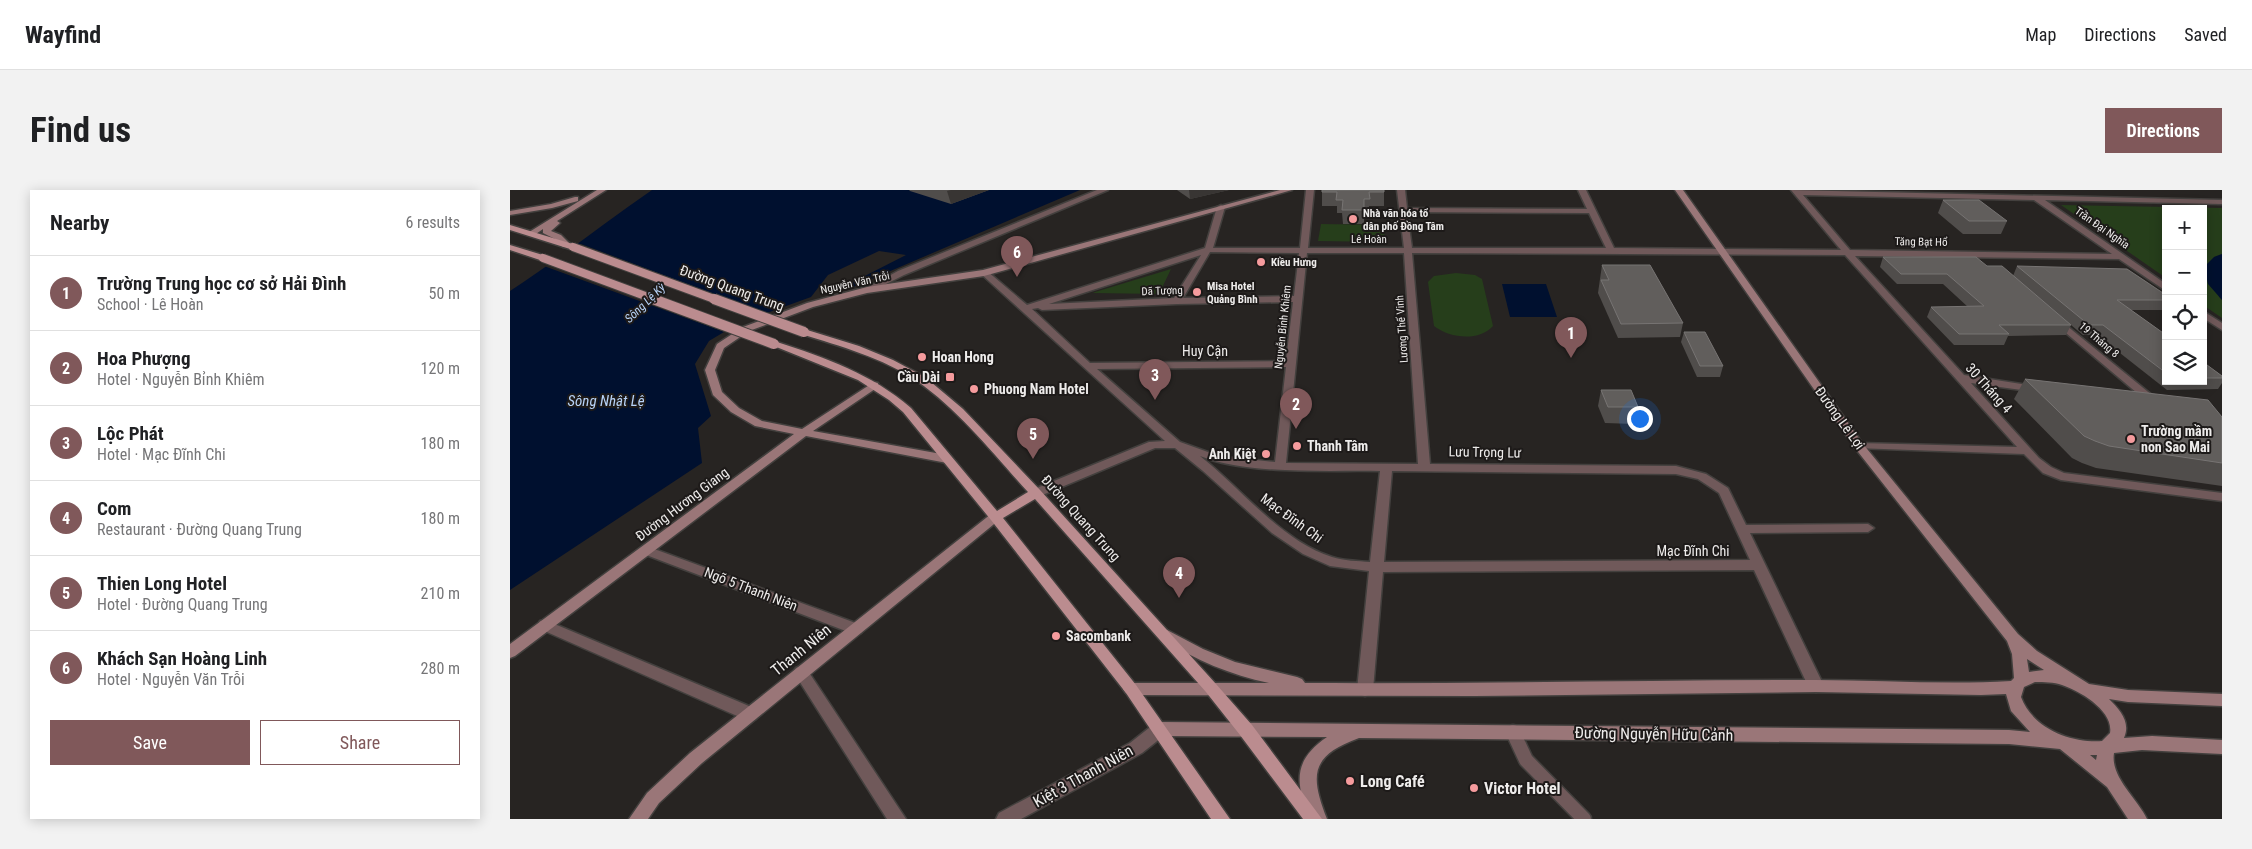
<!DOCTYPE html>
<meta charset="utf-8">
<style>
body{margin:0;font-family:"Roboto Condensed",sans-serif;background:#f2f2f2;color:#202124}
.controls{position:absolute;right:15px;top:15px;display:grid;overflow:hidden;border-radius:0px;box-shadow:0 2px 12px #0003}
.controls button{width:45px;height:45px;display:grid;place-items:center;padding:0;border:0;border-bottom:1px solid #e0e0e0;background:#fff;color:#202124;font:25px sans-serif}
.you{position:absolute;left:1129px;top:228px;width:18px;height:18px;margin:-12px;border:4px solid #fff;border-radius:50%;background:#1a73e8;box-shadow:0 0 0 8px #1a73e833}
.badge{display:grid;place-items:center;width:32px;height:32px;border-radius:50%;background:#80585a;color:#fff;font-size:16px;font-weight:700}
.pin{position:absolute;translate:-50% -41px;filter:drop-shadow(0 1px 2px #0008)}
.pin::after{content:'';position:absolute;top:26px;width:18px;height:15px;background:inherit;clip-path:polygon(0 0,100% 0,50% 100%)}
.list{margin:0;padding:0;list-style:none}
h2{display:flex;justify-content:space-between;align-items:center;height:65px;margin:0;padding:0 20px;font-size:21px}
h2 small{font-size:16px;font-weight:400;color:#757577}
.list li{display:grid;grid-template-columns:32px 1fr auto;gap:15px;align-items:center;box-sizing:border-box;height:75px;padding:0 20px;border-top:1px solid #e0e0e0}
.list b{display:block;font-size:19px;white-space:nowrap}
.list p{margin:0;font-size:16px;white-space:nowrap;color:#757577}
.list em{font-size:16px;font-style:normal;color:#757577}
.actions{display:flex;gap:10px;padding:15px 20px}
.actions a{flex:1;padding:11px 0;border:1px solid #80585a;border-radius:0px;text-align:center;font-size:18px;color:#80585a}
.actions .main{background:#80585a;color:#fff}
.icon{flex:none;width:28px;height:28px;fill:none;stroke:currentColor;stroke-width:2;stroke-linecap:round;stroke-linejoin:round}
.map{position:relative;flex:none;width:1712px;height:629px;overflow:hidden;border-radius:0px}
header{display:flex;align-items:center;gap:30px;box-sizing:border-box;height:70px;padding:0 25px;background:#fff;border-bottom:1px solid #e0e0e0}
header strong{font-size:24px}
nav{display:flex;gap:28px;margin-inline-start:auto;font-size:18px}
.intro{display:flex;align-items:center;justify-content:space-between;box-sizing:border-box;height:120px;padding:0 30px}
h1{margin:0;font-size:35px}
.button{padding:12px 22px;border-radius:0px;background:#80585a;color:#fff;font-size:18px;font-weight:700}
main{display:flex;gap:30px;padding:0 30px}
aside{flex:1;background:#fff;border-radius:0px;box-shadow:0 2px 12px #0003}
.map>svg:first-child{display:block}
.green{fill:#263e1b}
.water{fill:#00102f}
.pier{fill:#272422}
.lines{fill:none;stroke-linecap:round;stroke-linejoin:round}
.lane-casing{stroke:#43403e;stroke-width:17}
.street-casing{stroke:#43403e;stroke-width:3}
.secondary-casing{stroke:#43403e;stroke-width:3}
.primary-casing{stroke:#43403e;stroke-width:3}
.lane{stroke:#70595a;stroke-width:14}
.street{fill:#70595a;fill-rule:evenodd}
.secondary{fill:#9a7678;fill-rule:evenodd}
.primary{fill:#bb8c8f;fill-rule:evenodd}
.primary-bridge-far1-casing{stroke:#43403e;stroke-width:10;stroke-linecap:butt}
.primary-bridge-casing{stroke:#43403e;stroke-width:12;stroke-linecap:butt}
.primary-bridge-far1{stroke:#bb8c8f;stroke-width:8}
.primary-bridge{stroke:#bb8c8f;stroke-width:10}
.wall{fill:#504d4b}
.shaded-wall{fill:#383533}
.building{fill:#615e5c;stroke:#777473}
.poi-dot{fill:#f59b9d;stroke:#1d1a19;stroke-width:2}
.labels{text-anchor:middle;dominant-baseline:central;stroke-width:4;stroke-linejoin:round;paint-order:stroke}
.far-poi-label{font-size:11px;font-weight:bold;fill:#eeeceb;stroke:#1d1a19;text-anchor:start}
.far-street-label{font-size:11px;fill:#eeeceb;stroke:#1d1a19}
.far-water-label{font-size:12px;font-style:italic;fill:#b8d3f7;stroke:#1d1a19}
.street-label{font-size:14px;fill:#eeeceb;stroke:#1d1a19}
.poi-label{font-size:14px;font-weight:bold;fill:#eeeceb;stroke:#1d1a19;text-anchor:start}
.water-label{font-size:15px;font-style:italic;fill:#b8d3f7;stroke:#1d1a19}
.near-street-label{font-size:16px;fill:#eeeceb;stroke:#1d1a19}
.near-poi-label{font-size:16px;font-weight:bold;fill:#eeeceb;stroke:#1d1a19;text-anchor:start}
</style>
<header>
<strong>Wayfind</strong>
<nav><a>Map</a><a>Directions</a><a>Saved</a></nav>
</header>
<div class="intro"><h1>Find us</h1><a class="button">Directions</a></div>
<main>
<aside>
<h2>Nearby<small>6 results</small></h2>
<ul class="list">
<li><span class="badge">1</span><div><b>Trường Trung học cơ sở Hải Đình</b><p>School · Lê Hoàn</p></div><em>50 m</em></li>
<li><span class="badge">2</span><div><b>Hoa Phượng</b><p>Hotel · Nguyễn Bỉnh Khiêm</p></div><em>120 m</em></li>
<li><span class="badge">3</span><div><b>Lộc Phát</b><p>Hotel · Mạc Đĩnh Chi</p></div><em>180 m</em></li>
<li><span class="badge">4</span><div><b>Com</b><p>Restaurant · Đường Quang Trung</p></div><em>180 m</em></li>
<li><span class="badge">5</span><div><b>Thien Long Hotel</b><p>Hotel · Đường Quang Trung</p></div><em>210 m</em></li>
<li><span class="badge">6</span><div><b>Khách Sạn Hoàng Linh</b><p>Hotel · Nguyễn Văn Trỗi</p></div><em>280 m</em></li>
</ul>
<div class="actions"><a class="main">Save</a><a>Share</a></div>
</aside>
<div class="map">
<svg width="1712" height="629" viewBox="0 0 1712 629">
<rect width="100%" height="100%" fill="#272422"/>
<g class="green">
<path d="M1551,15L1712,18V64L1704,67L1709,107L1712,110V128L1693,115V19H1656V88Z"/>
<path d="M811,34L875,35L874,52L808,51Z"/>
<path d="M661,79L649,104L583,103L585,102Z"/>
<path d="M946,83L965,85L972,89L983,136C969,152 939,148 924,136L918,92L924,86Z"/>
</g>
<g class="water">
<path d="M142,0H570L343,97L341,93L396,65L369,61L318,85L301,107L229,133L199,151L185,174L201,226L188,238L192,273L0,400V101C49,69 94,33 142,0Z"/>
<path d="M1712,64V110L1698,94L1694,77L1704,67Z"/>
<path d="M992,94H1036L1047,127H1000Z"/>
</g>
<path class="pier" d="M71,54L260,125L230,135L217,143L34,76L58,58Z"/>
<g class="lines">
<g class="lane-casing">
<path id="lane" d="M1003,542L1016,570L1074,629"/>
</g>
<g class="street-casing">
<g id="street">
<path d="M587,0H598L394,85L360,102L353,100L388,81Z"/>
<path d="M796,0H804L798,58H894L887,0H895L897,18L1077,19L1068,0H1076L1104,58L1331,60L1281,0L1712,10V14L1535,10L1656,94V101L1609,69L1345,66L1454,185L1530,197L1531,199L1526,202L1461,193L1529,268L1541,277L1554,283L1712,303V311L1551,290L1533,283L1514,264L1345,258L1343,256L1345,254L1349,253L1507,257L1335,65L902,63L920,274L1166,276L1196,284L1218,298L1236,335L1358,334L1364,338L1358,342L1240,343L1314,496L1311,500L1306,502L1301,500L1298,496L1244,380L873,382L863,500L861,504L855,506L849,504L847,500L859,381L820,376L793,364L762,343L693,281L665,258H645L530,306H522L520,303L522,300L639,252L655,251L470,83L477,81L517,115L695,58L707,17L711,15L715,17L703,58H790ZM1293,5L1524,10L1602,64L1340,60ZM897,22L1079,23L1096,58H902ZM700,62L789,63L784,106L673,108ZM797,63H894L908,274L776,273ZM691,65L664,108L539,114ZM783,112L776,171L580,173L522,119L528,118L532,120L667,114ZM776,177L765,272L709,266L670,252L587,179ZM690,266C738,285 817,280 870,281L860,372C848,371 834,371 822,367C771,351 731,298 690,266ZM882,281L1166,284L1188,289L1209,303L1240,370L874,372Z"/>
<path d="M1693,121L1712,133V140L1693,128Z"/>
<path d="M1546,127L1648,210L1649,212L1648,214H1640L1543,132L1541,130Z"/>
<path d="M136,356L351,435L353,439L351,443H341L131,363L129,360Z"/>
<path d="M35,430L246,519L248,524L246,529L240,530L234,529L30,439L28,435L30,431Z"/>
<path d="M291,476L296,478L396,629H377L286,486L283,482L286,478Z"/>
<path d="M650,532L656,534L658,539L656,544L632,563L511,629H486L489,623L620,553L644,534Z"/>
</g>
</g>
<g class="secondary-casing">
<g id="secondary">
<path d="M87,0H96L47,31L50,33L41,41L51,45L59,53V57H53L45,49L33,43V39L23,46L16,44Z"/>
<path d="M770,0H782L474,86L357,103L303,117L239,141L214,158L205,180L212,202L229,218L252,231L292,239L364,192L368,193V197L303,241L437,265L443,269L437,273L296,246L5,466L0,468V454L284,244L245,236L221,222L203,205L195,180L207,154L233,137L297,113L357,97L473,80Z"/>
<path d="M1165,0H1173L1353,254L1508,444L1527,461L1579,494L1618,500L1712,504V516L1618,512L1599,509C1610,520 1621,532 1614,548L1642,546L1712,550V564L1632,560L1604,563C1600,587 1627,608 1637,629H1618L1597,597L1550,559L1499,554L849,548C800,566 800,585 817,629H799C786,593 782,571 817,547L650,546L644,544L642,539L644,534L650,532L1499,540L1520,542L1501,521L1496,504L1471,505L1306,502L964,506L621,505L616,503L613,499L616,495L621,493H759C721,485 685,470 652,449L650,445L652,441L657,440L693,459L725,472L787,487L792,489L795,493C965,494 1135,490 1305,490C1370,490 1436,495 1501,491L1504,488L1502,464L1497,451L1345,258ZM1517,469L1534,480L1519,482ZM1525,492C1534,492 1544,492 1552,495C1570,501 1604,521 1600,543L1592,551C1561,553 1523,539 1511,507L1514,497ZM1580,565H1587L1586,570Z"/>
<path d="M65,7H68V11L42,18L0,25V21L41,14Z"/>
<path d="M485,323L491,327L489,330L192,573L149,613L138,629H119L137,603L180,563L481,324Z"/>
</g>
</g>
<g class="primary-casing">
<g id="primary">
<path d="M0,35L66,55L67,57L60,59L0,40Z"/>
<path d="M0,55L36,66L37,68L33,71L0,60Z"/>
<path d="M294,139L349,156L383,170L415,187L453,219L530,300L706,494L742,535L812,629H793L730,545L696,502L525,309L493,328L626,495L720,629H701L616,503L481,330L393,222L379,210L348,190L259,154L264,151L267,152C316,168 362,184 401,218L487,321L518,302C484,265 450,221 407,191C373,168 330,156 291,144V140Z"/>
</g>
</g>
<use href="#lane" class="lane"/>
<use href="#street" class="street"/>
<use href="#secondary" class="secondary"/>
<use href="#primary" class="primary"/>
<g class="primary-bridge-far1-casing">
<g id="primary-bridge-far1">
<path d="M63,57L207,110"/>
<path d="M33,68L146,110"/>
</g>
</g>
<g class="primary-bridge-casing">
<g id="primary-bridge">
<path d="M143,109L264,154"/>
<path d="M204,109L294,142"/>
</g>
</g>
<use href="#primary-bridge-far1" class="primary-bridge-far1"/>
<use href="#primary-bridge" class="primary-bridge"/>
</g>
<g class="wall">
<path d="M399,0H479L441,14L400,1Z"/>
<path d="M667,0H719L680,9Z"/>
<path d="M812,0H874V16H859V23H854V34H833L832,23H827V16H812Z"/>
<path d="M1433,10L1497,31L1491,44H1453L1428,23Z"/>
<path d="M1373,67L1477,76L1503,86L1507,76L1656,105V120H1621L1656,145V191H1693V172L1712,186V193L1708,199L1657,200L1587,145H1573L1561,135L1556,145L1498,146L1494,155H1444L1417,127L1421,117H1458L1433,94H1387L1370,77Z"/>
<path d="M1092,75L1173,133L1170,147L1108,148L1088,103Z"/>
<path d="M1174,142L1213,176L1210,187H1187L1171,152Z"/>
<path d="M1515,189L1712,227V296L1586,278L1572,273L1562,268L1504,209Z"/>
<path d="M1091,200L1128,217L1124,234L1095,233L1088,216Z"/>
</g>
<g class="shaded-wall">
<path d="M441,0H479L441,14L437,1Z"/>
<path d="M679,0H719L680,9Z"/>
</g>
<g class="building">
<path d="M812,0H874V2H859L860,9H854V20H832L833,10H826L827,2H812Z"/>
<path d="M1433,10H1469L1497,31H1459Z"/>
<path d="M1373,67H1466L1477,76H1492L1561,135H1489L1499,144H1449L1421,117L1474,116L1437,84H1391Z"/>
<path d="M1092,75H1140L1173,133L1111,134L1091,90H1099Z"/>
<path d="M1507,76L1617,79L1656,105V110H1607L1656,145V183L1593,135H1579Z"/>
<path d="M1174,142H1195L1213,176H1190Z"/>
<path d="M1693,172L1712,186V188H1693Z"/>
<path d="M1515,189L1698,210L1712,227V273L1599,256L1585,251L1574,246Z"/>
<path d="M1091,200H1121L1128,217H1098Z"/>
</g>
<g class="poi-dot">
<circle cx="843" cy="29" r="5"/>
<circle cx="751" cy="72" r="5"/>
<circle cx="687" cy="102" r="5"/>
<circle cx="412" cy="167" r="5"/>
<rect x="435" y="182" width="10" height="10" rx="2.5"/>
<circle cx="464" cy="199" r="5"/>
<circle cx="1621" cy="249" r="5"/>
<circle cx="787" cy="256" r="5"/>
<circle cx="756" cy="264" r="5"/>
<circle cx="546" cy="446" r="5"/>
<circle cx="840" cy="591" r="5"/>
<circle cx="964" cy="598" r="5"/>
</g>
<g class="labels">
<g class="far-poi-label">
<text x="853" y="23">Nhà văn hóa tổ<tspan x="853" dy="13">dân phố Đồng Tâm</tspan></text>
<text x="761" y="72">Kiều Hưng</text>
<text x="697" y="96">Misa Hotel<tspan x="697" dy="13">Quảng Bình</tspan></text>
</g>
<g class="far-street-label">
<text transform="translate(1592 38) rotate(35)">Trần Đại Nghĩa</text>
<text x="859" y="49">Lê Hoàn</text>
<text transform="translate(1411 52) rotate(1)">Tăng Bạt Hổ</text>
<text transform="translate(345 93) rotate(-12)">Nguyễn Văn Trỗi</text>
<text transform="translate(652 101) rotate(-2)">Dã Tượng</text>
<text transform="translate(773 137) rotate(-84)">Nguyễn Bỉnh Khiêm</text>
<text transform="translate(892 139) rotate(-94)">Lương Thế Vinh</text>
<text transform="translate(1589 150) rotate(40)">19 Tháng 8</text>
</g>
<g class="far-water-label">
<text transform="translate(135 113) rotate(-44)">Sông Lệ Kỳ</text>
</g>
<g class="street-label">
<text transform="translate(222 98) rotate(20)">Đường Quang Trung</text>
<text x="695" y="161">Huy Cận</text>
<text transform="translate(1479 198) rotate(48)">30 Tháng 4</text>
<text transform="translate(1330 228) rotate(54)">Đường Lê Lợi</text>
<text transform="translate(975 262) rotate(1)">Lưu Trọng Lư</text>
<text transform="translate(172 314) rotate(-37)">Đường Hương Giang</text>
<text transform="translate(571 328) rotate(48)">Đường Quang Trung</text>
<text transform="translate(782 328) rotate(36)">Mạc Đĩnh Chi</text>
<text x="1183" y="361">Mạc Đĩnh Chi</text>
<text transform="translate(241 399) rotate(21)">Ngõ 5 Thanh Niên</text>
</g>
<g class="poi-label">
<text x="422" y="167">Hoan Hong</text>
<text x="430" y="187" text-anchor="end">Cầu Dài</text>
<text x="474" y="199">Phuong Nam Hotel</text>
<text x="1631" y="241">Trường mầm<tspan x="1631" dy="16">non Sao Mai</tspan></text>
<text x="797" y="256">Thanh Tâm</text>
<text x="746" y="264" text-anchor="end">Anh Kiệt</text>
<text x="556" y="446">Sacombank</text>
</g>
<g class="water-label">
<text x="96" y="211">Sông Nhật Lệ</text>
</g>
<g class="near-street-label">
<text transform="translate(291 460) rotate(-39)">Thanh Niên</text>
<text transform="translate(1144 544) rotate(1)">Đường Nguyễn Hữu Cảnh</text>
<text transform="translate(573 586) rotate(-29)">Kiệt 3 Thanh Niên</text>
</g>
<g class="near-poi-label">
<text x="850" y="591">Long Café</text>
<text x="974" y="598">Victor Hotel</text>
</g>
</g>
</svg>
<div class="controls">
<button>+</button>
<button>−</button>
<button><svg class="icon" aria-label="locate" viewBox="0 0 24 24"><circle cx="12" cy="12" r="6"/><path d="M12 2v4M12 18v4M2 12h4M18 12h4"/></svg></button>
<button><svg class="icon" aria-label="layers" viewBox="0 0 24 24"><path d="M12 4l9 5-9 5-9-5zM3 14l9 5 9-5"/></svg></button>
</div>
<div class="you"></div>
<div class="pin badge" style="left:1061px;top:168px">1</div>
<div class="pin badge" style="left:786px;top:239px">2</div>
<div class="pin badge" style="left:645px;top:210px">3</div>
<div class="pin badge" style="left:669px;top:408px">4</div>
<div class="pin badge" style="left:523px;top:269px">5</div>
<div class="pin badge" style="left:507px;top:87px">6</div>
</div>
</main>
